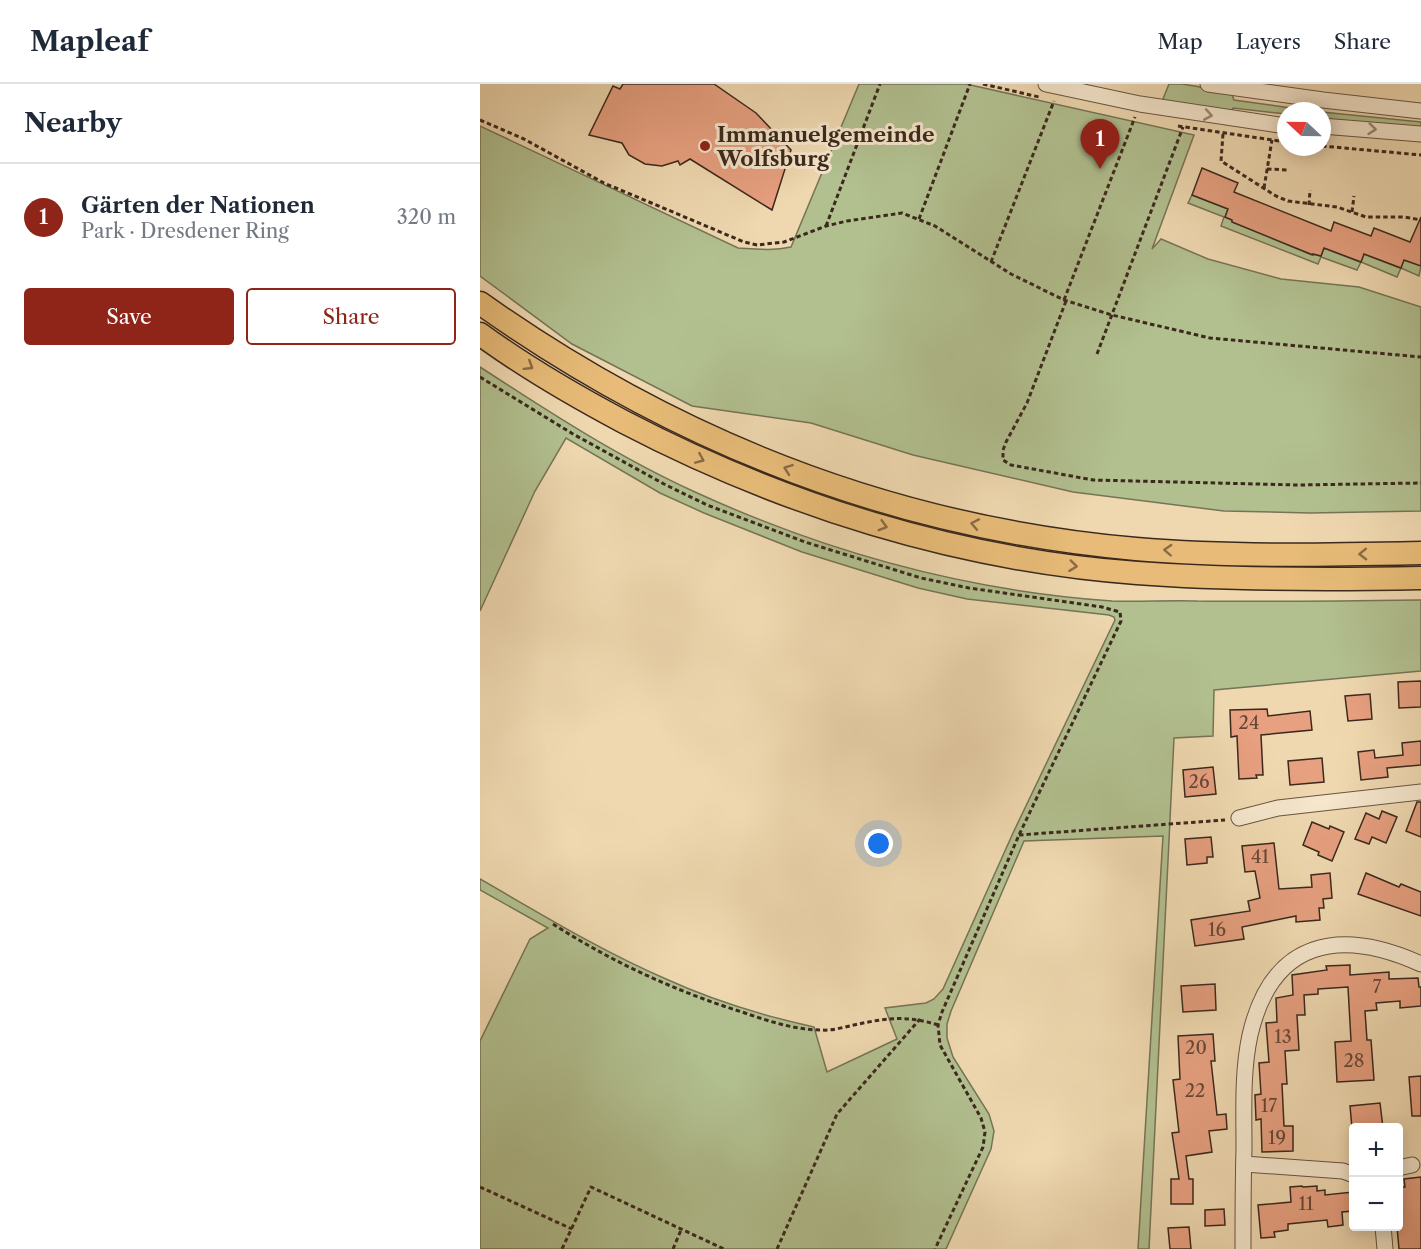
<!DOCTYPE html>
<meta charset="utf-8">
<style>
body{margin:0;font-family:"Libre Caslon Text",serif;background:#f2f2f3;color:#1f2937}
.controls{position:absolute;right:18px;bottom:18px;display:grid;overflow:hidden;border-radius:6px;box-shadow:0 3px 15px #0003}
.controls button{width:54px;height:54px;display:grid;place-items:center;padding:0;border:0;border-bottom:2px solid #e0e1e3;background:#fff;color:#1f2937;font:30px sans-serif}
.compass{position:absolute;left:797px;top:18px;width:54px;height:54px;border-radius:50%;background:#fff;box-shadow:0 3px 15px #0003;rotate:292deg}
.you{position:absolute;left:399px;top:760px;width:21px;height:21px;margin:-15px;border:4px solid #fff;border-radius:50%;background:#1a73e8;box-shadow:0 0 0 9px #1a73e833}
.badge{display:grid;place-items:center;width:39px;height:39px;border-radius:50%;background:#8f2418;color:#fff;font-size:20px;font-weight:700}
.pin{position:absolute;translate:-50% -50px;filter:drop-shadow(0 2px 3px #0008)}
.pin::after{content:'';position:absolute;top:32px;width:21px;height:18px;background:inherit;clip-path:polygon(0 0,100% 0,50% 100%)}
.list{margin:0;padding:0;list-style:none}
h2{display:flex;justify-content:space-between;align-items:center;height:78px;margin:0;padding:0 24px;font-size:26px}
h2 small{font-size:20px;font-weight:400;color:#747a83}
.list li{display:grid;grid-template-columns:39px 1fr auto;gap:18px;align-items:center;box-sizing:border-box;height:108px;padding:0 24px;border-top:2px solid #e0e1e3}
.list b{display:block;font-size:22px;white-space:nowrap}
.list p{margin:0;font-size:20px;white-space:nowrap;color:#747a83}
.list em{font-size:20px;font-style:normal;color:#747a83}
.actions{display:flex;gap:12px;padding:18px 24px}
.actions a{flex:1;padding:14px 0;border:2px solid #8f2418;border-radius:6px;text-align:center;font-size:21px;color:#8f2418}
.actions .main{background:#8f2418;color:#fff}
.map{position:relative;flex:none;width:941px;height:1165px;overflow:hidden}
header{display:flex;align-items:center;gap:36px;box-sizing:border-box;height:84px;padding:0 30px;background:#fff;border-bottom:2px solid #e0e1e3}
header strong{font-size:28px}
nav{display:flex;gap:33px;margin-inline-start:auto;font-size:21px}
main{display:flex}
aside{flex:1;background:#fff}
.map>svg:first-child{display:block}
.green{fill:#b2c090;stroke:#767456;stroke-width:1.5}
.building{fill:#e7a080;stroke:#3b291d;stroke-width:1.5}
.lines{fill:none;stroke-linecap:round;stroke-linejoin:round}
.minor-casing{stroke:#685542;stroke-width:17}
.highway-casing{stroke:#3b291d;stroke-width:25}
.path{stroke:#3b291d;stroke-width:3;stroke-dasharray:4.5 3;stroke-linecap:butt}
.minor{stroke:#f5e6cc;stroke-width:15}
.highway{stroke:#e8bc78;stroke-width:22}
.oneway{stroke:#988874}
.oneway2{stroke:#896b46}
.poi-dot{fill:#8f2418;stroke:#f5e6cc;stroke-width:2}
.labels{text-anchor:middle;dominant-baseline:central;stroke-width:6;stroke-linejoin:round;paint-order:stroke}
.number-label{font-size:18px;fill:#664736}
.poi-label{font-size:21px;font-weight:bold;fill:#3b291d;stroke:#f5e6cc;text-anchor:start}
</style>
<header>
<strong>Mapleaf</strong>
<nav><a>Map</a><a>Layers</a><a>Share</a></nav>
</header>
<main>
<aside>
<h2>Nearby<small></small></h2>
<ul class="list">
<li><span class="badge">1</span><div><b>Gärten der Nationen</b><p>Park · Dresdener Ring</p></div><em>320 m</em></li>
</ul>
<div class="actions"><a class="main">Save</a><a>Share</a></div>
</aside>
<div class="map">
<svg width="941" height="1165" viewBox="0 0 941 1165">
<rect width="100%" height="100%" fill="#efd8b0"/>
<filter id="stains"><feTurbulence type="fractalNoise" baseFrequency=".00333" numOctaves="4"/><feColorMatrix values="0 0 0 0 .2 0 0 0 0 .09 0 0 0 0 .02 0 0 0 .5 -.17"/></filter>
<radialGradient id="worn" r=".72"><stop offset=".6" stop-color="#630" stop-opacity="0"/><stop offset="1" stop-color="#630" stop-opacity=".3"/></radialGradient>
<g class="green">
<path d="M379,0H486L714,51L672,165L681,155L728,175L801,195L879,203L941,223V427L830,429L744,427L593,408L433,371L331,339L212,322L92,260L0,192V42L258,164C276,165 293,167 311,163Z"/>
<path d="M689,0H702L751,8L754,16L833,27H806V30L753,24L750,31L681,20Z"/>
<path d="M842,28L941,38V47L842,35Z"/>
<path d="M712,111L748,125L745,133L752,136V138L832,171L833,170L841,172L844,164L880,178L884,170L920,184L924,176L941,182L939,192L921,184L917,193L881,178L877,186L841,173L838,180L741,142L744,133L708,119Z"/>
<path d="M0,283C69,328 140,374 215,408C346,468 488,507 632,517C660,518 689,516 717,517C792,518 866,517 941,516V587L734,606L733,652L694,654L669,1165H658L683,752L544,757L471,927L467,940V954L473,973L509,1030L514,1047L511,1065L466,1165H0V957L50,855L68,844L0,806V795C61,830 121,867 186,895C232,916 284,932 334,943L347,988L417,955L405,924L446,919L454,915L463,905L533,749L635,536L634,533L629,531L487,515L438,504L322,468L224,429L180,409L86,354L55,407L0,527Z"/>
</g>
<g class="building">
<path d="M143,0H234L276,29L311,66L292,126L210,75L200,81L198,77L182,82L165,80L149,71L142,59L109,51L133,2L140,5Z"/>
<path d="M722,84L758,99L754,108L851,147L854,138L891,152L894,144L930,158L941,133V182L924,176L921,184L884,170L881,178L844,164L841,172L833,170V171L752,138V136L745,133L748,125L712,111Z"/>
<path d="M941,597V623L919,624L918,598Z"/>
<path d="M890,610L892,635L868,637L865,612Z"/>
<path d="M787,625L788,632L830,627L832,646L781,651L783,691H776L777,694L759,695L757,652L751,653L750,626Z"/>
<path d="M941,657V681L907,684L908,693L881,696L878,668L894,666L895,674L923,671L922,659Z"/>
<path d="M842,674L844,698L810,701L808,677Z"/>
<path d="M733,683L736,710L705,713L703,686Z"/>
<path d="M937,718H941V753L926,747Z"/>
<path d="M902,727L917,733L906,759L892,753L889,760L875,755L886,729L899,735Z"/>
<path d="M832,738L849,745L850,742L864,748L852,777L838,771L839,768L823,761Z"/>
<path d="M731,753L733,773H727V779L707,781L705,755Z"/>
<path d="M794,759L799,805L832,803L831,791L850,789L852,814L843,815L844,824H839L840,836L816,838V832L762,843L764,855L715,862L711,836L770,827L768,817L780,814L775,787L765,788L762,762Z"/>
<path d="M886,789L919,803L921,800L941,808V832L878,810Z"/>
<path d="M870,881V891L909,888V895L938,894L939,903H941V922L920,924V917L896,919L897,926L885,927L887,956H891L894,996L857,998L855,958L871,957L868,903L838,905V910L824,911L825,931H817L819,966L805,967L807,1000H802L804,1042H813V1067L782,1068L781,1035L776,1036L775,1011L781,1010L779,979L789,978L786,939L797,938L796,914L813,911L812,891L847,886L846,882Z"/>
<path d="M735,900L736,926L703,928L701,902Z"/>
<path d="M733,950L735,977H731L737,1031L746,1030L747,1045L729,1047L732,1068L706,1072L709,1095H713V1120H691V1095H699L692,1049L699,1048L693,996L700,995L698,952Z"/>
<path d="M941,992V1032H932L929,993Z"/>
<path d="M900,1019L903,1044H872L870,1022Z"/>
<path d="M941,1093V1165H919L917,1143H918V1103H925L924,1095Z"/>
<path d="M822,1102L823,1103L837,1102V1107L845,1106V1111L873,1108V1127L862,1128L863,1141L848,1143L847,1136L808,1140V1146L794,1148L795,1153L781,1154L778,1121L811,1118L810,1103Z"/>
<path d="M744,1125L745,1141L725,1142V1126Z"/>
<path d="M709,1143L711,1165H690L688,1144Z"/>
</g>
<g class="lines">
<g class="minor-casing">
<g id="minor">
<path d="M566,0L660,20L806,42"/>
<path d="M728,0L843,16L941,27"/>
<path d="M842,42L941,50"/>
<path d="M759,734L798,724L941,708"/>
<path d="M764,1080L863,1087L874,1091"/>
<path d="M918,1084L932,1081"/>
<path d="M903,1142L905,1165"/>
<path d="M763,1165C763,1132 763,1098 764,1065C764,1027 762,988 770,951C792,856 859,843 941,880"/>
</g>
</g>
<g class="highway-casing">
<g id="highway">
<path d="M0,219C196,358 416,444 656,465C751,473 846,471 941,469"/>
<path d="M0,250C45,283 95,312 144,338C303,421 478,476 657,489C752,496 846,496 941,494"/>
</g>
</g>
<g class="path">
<path d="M503,0L559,13"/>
<path d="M0,36L44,55L124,99L264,158L277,161L304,158L346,142L367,137L422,129L455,142L531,190L584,216L632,231L730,254L941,273"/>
<path d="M698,42L806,58"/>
<path d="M743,50L741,77L796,112L808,117L857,123L886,133H924L941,136"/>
<path d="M842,62L941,71"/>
<path d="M787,85L809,86"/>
<path d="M784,104L792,56"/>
<path d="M829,121L830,106"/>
<path d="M872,128L874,112"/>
<path d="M439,135L490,0"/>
<path d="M346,142L400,0"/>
<path d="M511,178L574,17"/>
<path d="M584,216L655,33"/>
<path d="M586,217L547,319L526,358L523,366V376L531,381L613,396L818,401L941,399"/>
<path d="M617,270L703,43"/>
<path d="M0,293L93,350L184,400L227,421L325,458L441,494L489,504L622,523L640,528L641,537L539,751L462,928L458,941L460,961L501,1034L505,1048L503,1063L455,1165"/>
<path d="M539,751L745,736"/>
<path d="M73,840C132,878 195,907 262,928C288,937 315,946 342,946C352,947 364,943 374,941C406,934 426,931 458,941"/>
<path d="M0,1103L92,1145"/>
<path d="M82,1165L111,1103L244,1165"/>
<path d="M193,1165L201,1146"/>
<path d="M297,1165L357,1030L440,935"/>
</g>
<use href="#minor" class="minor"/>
<use href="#highway" class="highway"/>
</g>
<defs><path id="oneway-chevron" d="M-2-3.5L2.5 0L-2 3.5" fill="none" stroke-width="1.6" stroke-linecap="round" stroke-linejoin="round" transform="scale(1.5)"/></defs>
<g class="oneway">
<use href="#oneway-chevron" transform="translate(728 31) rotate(10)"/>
<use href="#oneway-chevron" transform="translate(892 45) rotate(6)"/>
</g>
<g class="oneway2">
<use href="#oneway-chevron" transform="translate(49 282) rotate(32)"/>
<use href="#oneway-chevron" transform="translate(220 375) rotate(23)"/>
<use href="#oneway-chevron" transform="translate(308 385) rotate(-160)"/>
<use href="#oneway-chevron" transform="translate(495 440) rotate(-169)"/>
<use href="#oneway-chevron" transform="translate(403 442) rotate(16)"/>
<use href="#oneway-chevron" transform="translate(688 466) rotate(-177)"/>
<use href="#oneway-chevron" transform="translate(883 470) rotate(179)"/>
<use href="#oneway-chevron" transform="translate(593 482) rotate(7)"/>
</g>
<circle class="poi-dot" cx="225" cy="62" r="6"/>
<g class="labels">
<g class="number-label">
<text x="769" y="639">24</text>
<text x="719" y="698">26</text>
<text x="780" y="773">41</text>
<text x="737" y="846">16</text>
<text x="897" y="903">7</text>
<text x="803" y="953">13</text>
<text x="716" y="964">20</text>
<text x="874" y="977">28</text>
<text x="715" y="1007">22</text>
<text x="789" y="1022">17</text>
<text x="797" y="1054">19</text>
<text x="826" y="1120">11</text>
</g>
<g class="poi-label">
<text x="237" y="50">Immanuelgemeinde<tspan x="237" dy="24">Wolfsburg</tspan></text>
</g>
</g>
<rect width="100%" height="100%" filter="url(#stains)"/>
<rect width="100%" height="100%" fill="url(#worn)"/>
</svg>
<div class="controls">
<button>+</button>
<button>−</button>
</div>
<svg class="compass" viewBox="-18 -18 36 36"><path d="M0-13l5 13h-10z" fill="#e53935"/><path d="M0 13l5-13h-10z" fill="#747a83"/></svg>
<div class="you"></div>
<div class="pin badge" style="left:620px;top:85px">1</div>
</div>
</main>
